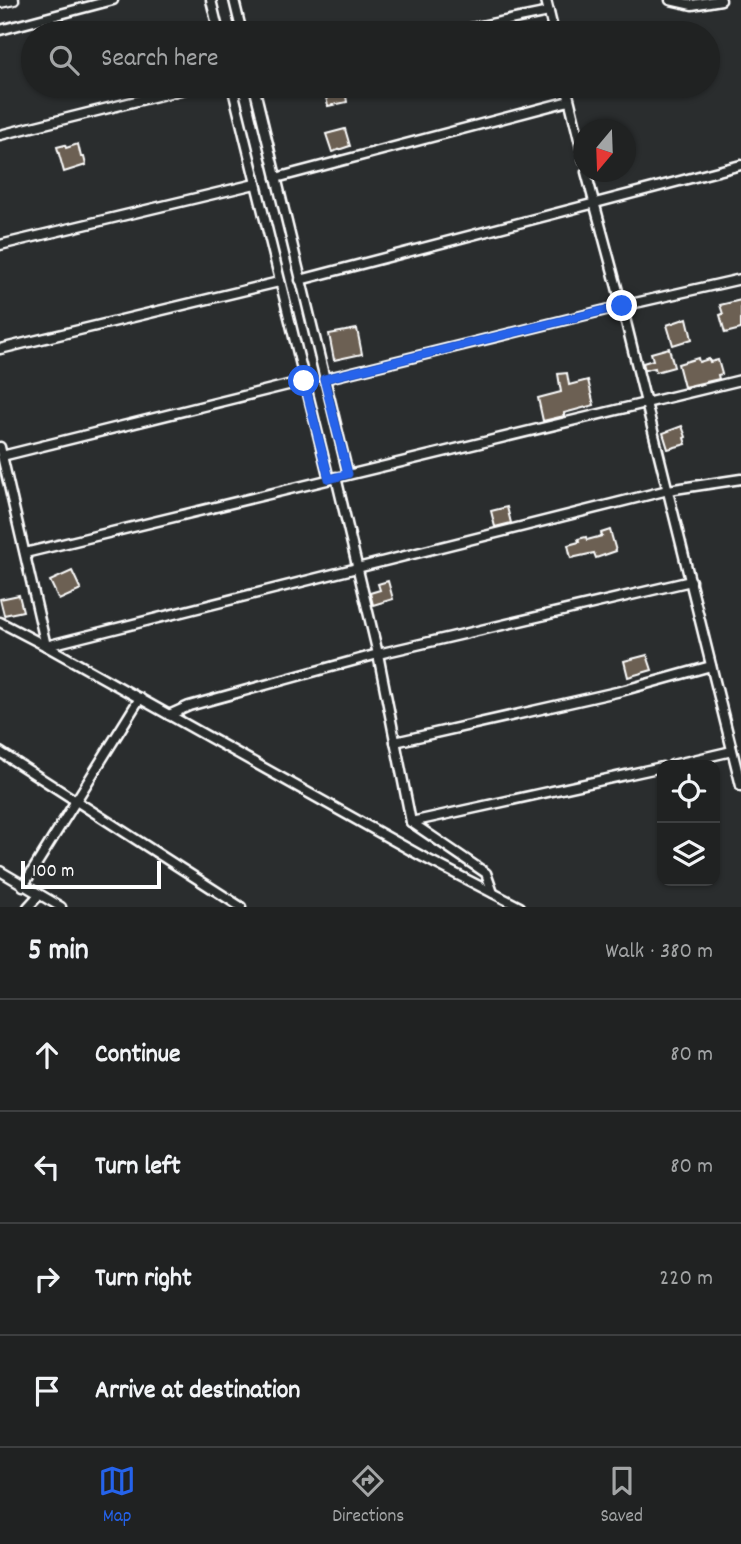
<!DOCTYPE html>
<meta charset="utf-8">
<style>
body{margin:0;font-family:Dekko,sans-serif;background:#2d2f2f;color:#f1f3f6}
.controls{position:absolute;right:21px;bottom:21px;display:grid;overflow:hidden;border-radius:14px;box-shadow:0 2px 5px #0004}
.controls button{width:63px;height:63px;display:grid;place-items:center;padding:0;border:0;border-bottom:2px solid #3d3f40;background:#202222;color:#f1f3f6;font:35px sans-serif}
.compass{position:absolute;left:573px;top:119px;width:63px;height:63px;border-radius:50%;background:#202222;box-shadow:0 2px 5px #0004;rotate:199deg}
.scale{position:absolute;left:21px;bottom:18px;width:140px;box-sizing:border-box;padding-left:7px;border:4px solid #fff;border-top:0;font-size:19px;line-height:24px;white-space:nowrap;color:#fff;-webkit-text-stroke:5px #2a2d2e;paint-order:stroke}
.stop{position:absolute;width:21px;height:21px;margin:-16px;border:5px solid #2563eb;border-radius:50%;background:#fff}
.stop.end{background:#2563eb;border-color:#fff;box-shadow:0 2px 7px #0008}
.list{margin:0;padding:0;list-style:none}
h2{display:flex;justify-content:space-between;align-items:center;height:91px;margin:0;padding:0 28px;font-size:30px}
h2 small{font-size:23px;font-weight:400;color:#a2a4a5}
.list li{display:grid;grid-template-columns:46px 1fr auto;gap:21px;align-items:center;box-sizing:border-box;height:112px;padding:0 28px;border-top:2px solid #3d3f40}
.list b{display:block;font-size:26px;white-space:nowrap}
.list em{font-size:23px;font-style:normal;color:#a2a4a5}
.icon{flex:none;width:38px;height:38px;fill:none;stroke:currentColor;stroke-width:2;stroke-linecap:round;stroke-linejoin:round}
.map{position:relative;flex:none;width:741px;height:907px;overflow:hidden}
.search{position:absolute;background:#202222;box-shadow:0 2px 5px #0004;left:21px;right:21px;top:21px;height:77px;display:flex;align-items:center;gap:18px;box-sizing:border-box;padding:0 24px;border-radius:38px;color:#a2a4a5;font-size:26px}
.sheet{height:539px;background:#202222}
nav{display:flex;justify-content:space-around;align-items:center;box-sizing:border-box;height:98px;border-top:2px solid #3d3f40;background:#202222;font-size:19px;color:#a2a4a5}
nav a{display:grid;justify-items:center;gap:4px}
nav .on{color:#2563eb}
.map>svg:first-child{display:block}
.building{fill:#6c6052;stroke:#fff;stroke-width:2}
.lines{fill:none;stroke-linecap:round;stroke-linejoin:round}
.minor-casing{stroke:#fff;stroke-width:13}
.minor{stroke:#2a2d2e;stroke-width:8}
.route{stroke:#2563eb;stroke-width:9}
</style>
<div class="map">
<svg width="741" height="907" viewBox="0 0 741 907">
<rect width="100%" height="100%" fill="#2a2d2e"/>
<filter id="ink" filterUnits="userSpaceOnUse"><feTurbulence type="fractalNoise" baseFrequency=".0143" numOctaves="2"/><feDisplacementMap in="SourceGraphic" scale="14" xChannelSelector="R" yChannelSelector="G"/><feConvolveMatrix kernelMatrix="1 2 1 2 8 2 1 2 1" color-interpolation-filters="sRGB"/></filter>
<g filter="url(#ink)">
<g class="building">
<path d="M338,86H353L355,93L346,96L347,102L328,106L324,89Z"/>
<path d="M345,129L350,146L332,152L326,134Z"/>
<path d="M78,144L81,157H84L86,165L64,172L57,147L65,145L66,148Z"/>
<path d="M741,300V329L725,333L720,315L723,314L720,305Z"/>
<path d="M687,318L692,339L673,345L667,325Z"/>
<path d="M357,329L362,354L334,360L329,334Z"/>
<path d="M669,348L674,367L656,372L655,368L645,370L643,363L653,360L651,353Z"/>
<path d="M698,358L699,362L709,359L710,362L718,360L722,374L718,375L719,379L684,387L678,364Z"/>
<path d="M567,373L569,385L588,380L594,405L564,413V416L543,421L538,398L561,392L558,374Z"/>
<path d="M682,426L686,437L684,438L686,444L668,449L663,433Z"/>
<path d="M507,507L511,523L495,527L491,511Z"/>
<path d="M610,530L616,551L596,558L594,553L571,558L568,545L579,542L578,539L586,537L587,540L602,536L601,533Z"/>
<path d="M72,571L81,590L59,600L50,581Z"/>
<path d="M388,581L393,599L373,605L370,593L380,590L378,584Z"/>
<path d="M19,595L23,611L4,615L0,599Z"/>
<path d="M647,655L652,670L628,677L624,661Z"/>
</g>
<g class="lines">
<g class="minor-casing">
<g id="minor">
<path d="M211,0L219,33"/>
<path d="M234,0L242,33"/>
<path d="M546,0L554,33"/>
<path d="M670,0L692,5L721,0"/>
<path d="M0,3L14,0"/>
<path d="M0,30L113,0"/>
<path d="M446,33L549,12"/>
<path d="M232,86L329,479"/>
<path d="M254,86L348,474"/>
<path d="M566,86L584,160"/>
<path d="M0,135L197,86"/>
<path d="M586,172L622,306L741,786"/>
<path d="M276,178L569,101"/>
<path d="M0,245L255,184"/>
<path d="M300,280L741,165"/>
<path d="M0,349L279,282"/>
<path d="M324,379L622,306L741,279"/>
<path d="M0,447L46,646L668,490L741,479"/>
<path d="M2,456L304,381"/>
<path d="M336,477L378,654L411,822L486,873L493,893"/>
<path d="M25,553L741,380"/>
<path d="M0,622L46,646L423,857L520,907"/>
<path d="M169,715L189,706L378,654L691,581"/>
<path d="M395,742L621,691L711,666"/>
<path d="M0,752L241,907"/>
<path d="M672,765L732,751"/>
<path d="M411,822L662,767"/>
<path d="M0,871L61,907"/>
<path d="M23,886L140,698"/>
<path d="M28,907L39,895"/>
</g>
</g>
<use href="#minor" class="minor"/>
</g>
</g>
<g class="lines" filter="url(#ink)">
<path class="route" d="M304,381L329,479L348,474L324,379L622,306"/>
</g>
</svg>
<div class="controls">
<button><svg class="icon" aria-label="locate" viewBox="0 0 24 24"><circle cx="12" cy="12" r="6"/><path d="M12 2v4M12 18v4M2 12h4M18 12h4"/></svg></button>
<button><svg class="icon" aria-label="layers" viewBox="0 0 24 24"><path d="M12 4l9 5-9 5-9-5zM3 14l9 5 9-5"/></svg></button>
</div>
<svg class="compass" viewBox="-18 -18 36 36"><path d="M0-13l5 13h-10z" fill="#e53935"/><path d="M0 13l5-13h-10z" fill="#a2a4a5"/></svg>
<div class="scale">100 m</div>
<div class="stop" style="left:304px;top:381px"></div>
<div class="stop end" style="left:622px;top:306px"></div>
<div class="search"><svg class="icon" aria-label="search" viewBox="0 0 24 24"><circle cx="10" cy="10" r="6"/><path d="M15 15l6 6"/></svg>Search here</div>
</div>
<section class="sheet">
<h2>5 min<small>Walk · 380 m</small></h2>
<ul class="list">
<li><svg class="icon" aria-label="ahead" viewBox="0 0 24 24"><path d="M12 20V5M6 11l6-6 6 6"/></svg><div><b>Continue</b></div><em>80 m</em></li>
<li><svg class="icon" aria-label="left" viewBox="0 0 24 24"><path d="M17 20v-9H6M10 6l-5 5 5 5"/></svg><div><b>Turn left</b></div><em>80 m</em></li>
<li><svg class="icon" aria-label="right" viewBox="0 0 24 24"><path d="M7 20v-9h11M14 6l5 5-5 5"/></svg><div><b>Turn right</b></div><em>220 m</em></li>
<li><svg class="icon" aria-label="arrive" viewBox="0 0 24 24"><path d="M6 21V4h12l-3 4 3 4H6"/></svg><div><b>Arrive at destination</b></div></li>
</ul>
</section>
<nav>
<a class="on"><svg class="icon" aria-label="map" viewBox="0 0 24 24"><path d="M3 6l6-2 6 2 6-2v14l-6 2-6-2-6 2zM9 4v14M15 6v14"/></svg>Map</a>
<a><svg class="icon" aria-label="directions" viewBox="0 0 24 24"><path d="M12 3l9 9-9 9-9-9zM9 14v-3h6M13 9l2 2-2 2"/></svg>Directions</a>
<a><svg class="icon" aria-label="saved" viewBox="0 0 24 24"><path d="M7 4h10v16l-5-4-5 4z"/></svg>Saved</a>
</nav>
